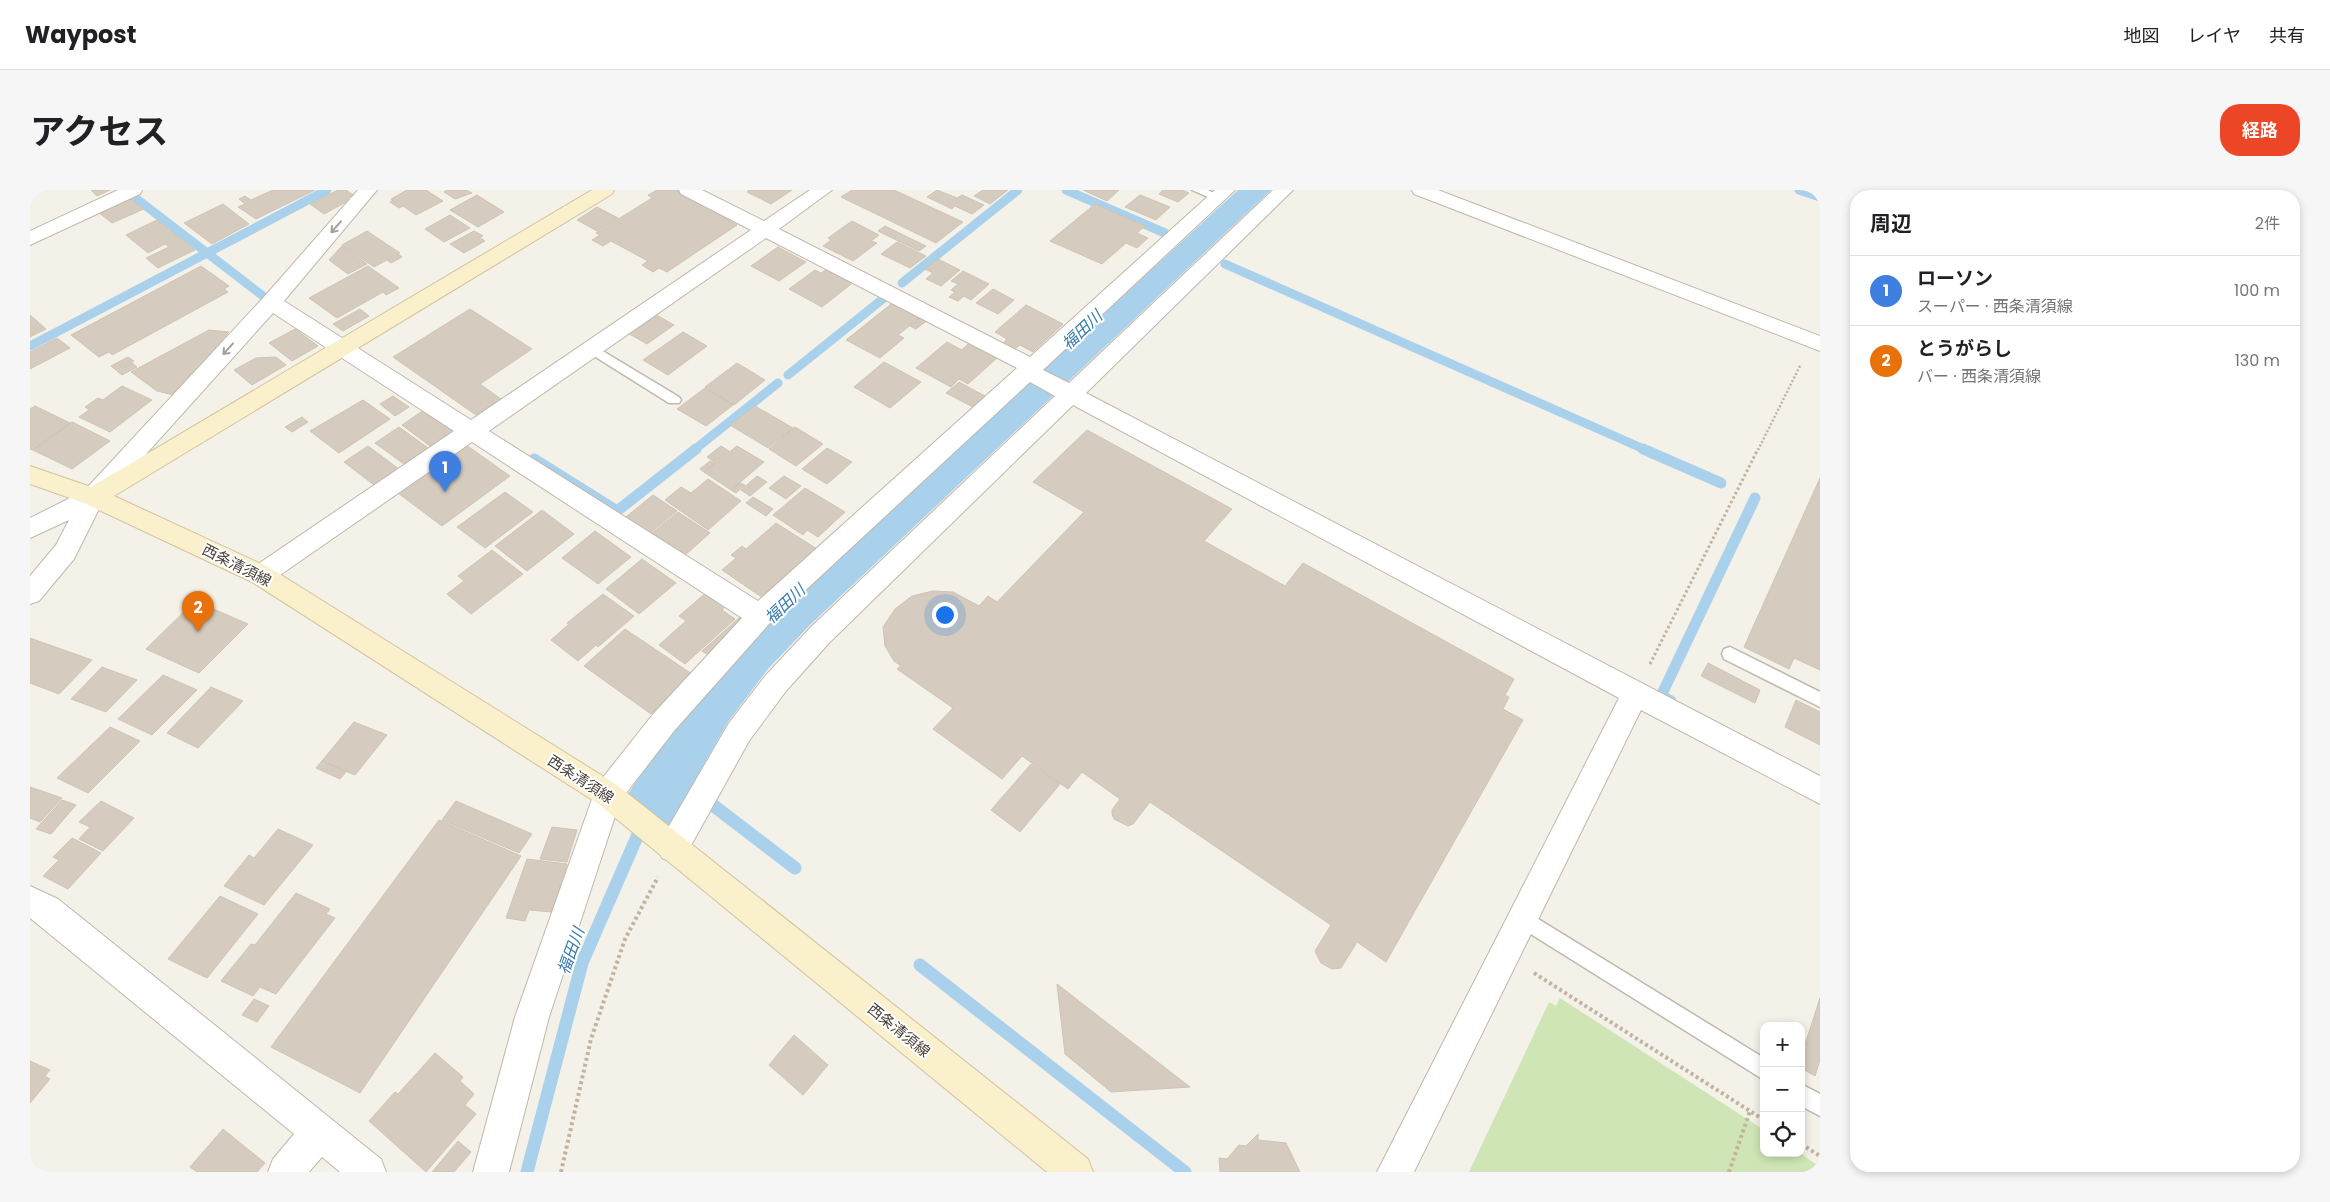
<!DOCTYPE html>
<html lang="ja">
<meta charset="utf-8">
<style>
body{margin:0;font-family:Poppins,"Noto Sans JP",sans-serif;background:#f6f6f6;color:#202124}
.controls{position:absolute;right:15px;bottom:15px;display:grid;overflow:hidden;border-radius:10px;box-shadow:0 2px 8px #0003}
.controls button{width:45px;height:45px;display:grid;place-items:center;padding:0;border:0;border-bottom:1px solid #e0e0e0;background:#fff;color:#202124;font:25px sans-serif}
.you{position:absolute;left:914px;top:424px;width:18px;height:18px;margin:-12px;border:4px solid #fff;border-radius:50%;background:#1a73e8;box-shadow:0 0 0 8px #1a73e833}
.badge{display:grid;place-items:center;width:32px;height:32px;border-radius:50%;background:#ed4627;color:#fff;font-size:16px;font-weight:700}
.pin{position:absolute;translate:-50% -41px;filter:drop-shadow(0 1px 2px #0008)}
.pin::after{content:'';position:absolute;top:26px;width:18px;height:15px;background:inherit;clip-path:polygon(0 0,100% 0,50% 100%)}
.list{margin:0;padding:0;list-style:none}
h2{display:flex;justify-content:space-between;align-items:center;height:65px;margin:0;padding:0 20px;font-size:21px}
h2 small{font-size:16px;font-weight:400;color:#757577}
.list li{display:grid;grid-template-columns:32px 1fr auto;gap:15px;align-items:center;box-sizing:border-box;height:70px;padding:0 20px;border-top:1px solid #e0e0e0}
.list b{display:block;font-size:19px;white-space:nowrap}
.list p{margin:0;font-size:16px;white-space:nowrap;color:#757577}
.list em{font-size:16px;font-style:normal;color:#757577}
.icon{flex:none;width:28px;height:28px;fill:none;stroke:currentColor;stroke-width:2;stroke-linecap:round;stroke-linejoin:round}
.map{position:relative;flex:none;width:1790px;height:982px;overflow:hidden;border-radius:20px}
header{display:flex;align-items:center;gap:30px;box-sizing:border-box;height:70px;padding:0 25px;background:#fff;border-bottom:1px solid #e0e0e0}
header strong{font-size:24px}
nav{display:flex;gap:28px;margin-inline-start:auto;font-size:18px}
.intro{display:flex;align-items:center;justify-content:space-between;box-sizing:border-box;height:120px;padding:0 30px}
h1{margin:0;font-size:35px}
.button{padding:12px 22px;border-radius:20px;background:#ed4627;color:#fff;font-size:18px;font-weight:700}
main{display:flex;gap:30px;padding:0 30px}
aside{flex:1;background:#fff;border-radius:20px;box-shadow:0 2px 8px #0003}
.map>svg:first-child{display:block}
.green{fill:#cfe5b5}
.water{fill:#aad1ec}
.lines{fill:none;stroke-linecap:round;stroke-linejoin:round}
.stream-far2{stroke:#aad1ec;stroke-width:9}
.stream-far1{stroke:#aad1ec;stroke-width:11}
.stream{stroke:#aad1ec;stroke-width:13}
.building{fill:#d5ccbf;stroke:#cfc4b3}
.lane-casing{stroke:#bfb8ac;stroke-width:3}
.street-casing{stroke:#bfb8ac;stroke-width:2}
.secondary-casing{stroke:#d1c39b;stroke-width:2}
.path-far2{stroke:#c0b49e;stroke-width:2.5;stroke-dasharray:2 2;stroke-linecap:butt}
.path-far1{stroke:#c0b49e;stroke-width:3;stroke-dasharray:2.5 2.5;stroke-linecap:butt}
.path{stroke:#c0b49e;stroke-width:4;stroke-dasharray:3 3;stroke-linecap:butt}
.lane{fill:#fff;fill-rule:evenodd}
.street{fill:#fff;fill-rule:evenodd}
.secondary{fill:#fbf0cc;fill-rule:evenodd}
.oneway{stroke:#a3a09c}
.labels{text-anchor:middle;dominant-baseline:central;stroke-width:4;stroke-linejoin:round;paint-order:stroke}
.street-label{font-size:15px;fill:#474138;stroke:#fff}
.water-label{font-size:16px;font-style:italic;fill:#377bad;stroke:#fff}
</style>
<header>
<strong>Waypost</strong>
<nav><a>地図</a><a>レイヤ</a><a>共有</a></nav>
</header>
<div class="intro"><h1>アクセス</h1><a class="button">経路</a></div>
<main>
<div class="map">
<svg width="1790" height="982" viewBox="0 0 1790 982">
<rect width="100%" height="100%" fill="#f4f1e9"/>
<path class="green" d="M1530,808L1734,940V963H1770L1790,977V982H1439L1519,812L1526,816Z"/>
<path class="water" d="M1208,0H1241L779,436L738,479L698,532L638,637L598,604L635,548L744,427Z"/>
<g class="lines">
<g class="stream-far2">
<path d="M1036,0L1135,43"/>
<path d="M1769,0L1790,7"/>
<path d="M103,6L233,106"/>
<path d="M1195,74L1616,260"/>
<path d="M872,93L988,0"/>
<path d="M0,156L297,0"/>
<path d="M758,185L854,108"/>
<path d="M664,260L748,193"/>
</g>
<g class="stream-far1">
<path d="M1613,259L1691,293"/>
<path d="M504,269L587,321L666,259"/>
<path d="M1641,511L1631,506L1725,308"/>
</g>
<g class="stream">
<path d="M684,616L765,678"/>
<path d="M890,775L1155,982"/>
<path d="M497,982L552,773L613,633"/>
</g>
</g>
<g class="building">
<path d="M61,0H80L67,6Z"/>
<path d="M243,0H285L226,29L208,17L215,14L209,9L215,6L221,10Z"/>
<path d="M308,0H316L323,5L317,8L320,10L294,24L280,14Z"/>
<path d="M377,0H396L413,11L386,25L373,16L369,18L360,12L363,10L361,9Z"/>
<path d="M417,0H436L442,3L425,9L414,2Z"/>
<path d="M627,0H649L686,19L682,21L707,35L637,82L629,78L623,82L612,75L618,71L581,51L573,56L562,50L570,45L566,43L622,8L618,5Z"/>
<path d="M719,0H762L741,14L717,2Z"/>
<path d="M822,0H864L933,32L906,53L811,7Z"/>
<path d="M907,0L927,8L932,5L954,15L942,24L925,16L922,19L897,7Z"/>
<path d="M953,0H978L960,14L944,6Z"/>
<path d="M1053,0H1089L1077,11Z"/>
<path d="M1133,0H1152L1159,3L1148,12L1129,4Z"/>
<path d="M447,5L474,22L448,37L420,20Z"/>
<path d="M1110,5L1140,17L1126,30L1095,17Z"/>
<path d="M99,8L114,19L82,33L68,22Z"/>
<path d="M193,14L219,34L182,54L154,33Z"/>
<path d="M1065,14L1115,36L1107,43L1118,48L1107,58L1096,53L1072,74L1020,51Z"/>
<path d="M567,17L588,28L567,41L547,30Z"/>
<path d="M420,25L440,38L414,52L395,39Z"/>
<path d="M127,30L165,60L128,78L116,68L139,57L135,54L118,63L96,45Z"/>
<path d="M822,31L849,45L841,51L847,53L823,71L793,56L801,50L798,48Z"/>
<path d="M855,36L896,56L889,61L848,41Z"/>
<path d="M337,41L370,63L368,64L372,67L361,73L357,70L344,77L312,55Z"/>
<path d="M444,41L453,46L449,47L455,51L434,63L420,54Z"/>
<path d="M867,52L896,66L880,78L851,64Z"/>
<path d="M312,56L337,74L318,84L299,70Z"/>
<path d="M748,57L776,72L749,91L721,76Z"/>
<path d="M908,69L930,80L911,96L896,89L903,83L895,79Z"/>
<path d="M171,76L199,96L194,99L198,102L82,165L79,162L69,167L41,145Z"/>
<path d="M338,76L369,98L356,105L353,102L307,128L279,108Z"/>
<path d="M799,78L825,91L792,117L759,99L785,80L791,83Z"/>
<path d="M933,81L959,94L941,110L934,106L928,111L919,107L925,102L921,100L928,94L921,91Z"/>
<path d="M963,99L984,110L968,124L946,113Z"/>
<path d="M865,111L893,125L868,145L874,148L850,168L816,150Z"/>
<path d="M996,115L1033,134L1003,162L990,155L986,158L974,152L977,149L965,142Z"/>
<path d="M330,119L339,126L313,141L303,134Z"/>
<path d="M440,119L502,159L450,194L471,209L446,225L363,167Z"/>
<path d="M623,123L644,135L617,154L596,142Z"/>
<path d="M0,125L16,139L0,147Z"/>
<path d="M893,126L899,129L886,139L880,136Z"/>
<path d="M265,139L288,156L262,171L239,153Z"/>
<path d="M179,140L199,142L144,205L127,201L101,182Z"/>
<path d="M653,142L677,156L638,185L613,170Z"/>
<path d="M27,148L40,158L0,179V162Z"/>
<path d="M917,152L932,160L939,153L967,168L938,194L929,189L921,197L886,178Z"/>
<path d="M98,167L104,171L86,180L81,176Z"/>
<path d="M246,167L256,175L222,195L204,180L226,168Z"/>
<path d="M854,172L891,192L860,218L824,197Z"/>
<path d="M102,173L107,177L92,185L87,181Z"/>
<path d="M707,173L735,190L704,215L675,197Z"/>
<path d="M929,192L955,206L943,217L916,203Z"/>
<path d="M92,196L122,210L80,242L49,227L59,220L55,217L68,208L73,210Z"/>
<path d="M675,198L703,215L676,236L647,219Z"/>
<path d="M363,206L379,217L365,226L350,214Z"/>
<path d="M333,210L360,229L309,263L280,241Z"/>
<path d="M5,216L40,233L3,260L0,259V219Z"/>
<path d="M725,216L763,238L738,258L700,235Z"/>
<path d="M394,220L423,240L400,256L372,235Z"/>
<path d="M272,227L278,232L262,242L255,237Z"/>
<path d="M42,232L80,251L42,279L3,260Z"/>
<path d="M369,237L398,258L374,274L345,253Z"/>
<path d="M765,237L793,254L766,276L739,259Z"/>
<path d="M1057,240L1202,319L1174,351L1255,396L1273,373L1484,489L1475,505L1479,507L1473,519L1493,530L1356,772L1327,752L1311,778L1302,779L1291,773L1285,761L1301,735L1120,612L1103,634L1098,636L1084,629L1082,624V620L1090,609L1052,582L1038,599L992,566L972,589L903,539L923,518L867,479L871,476L864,471L855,456L853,437L865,419L882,406L903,401L923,402L949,416L958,406L967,412L1054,322L1003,292Z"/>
<path d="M436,255L480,286L412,336L368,303Z"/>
<path d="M338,256L369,279L344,295L314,272Z"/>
<path d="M691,256L699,261L685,272L677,267Z"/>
<path d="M707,256L734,272L701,300L674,282Z"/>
<path d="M797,258L822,272L797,294L772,279Z"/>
<path d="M680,271L685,273L674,282L670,279Z"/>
<path d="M727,286L737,292L720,306L711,300Z"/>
<path d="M754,286L771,296L756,309L739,298Z"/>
<path d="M1790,288V480L1764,468L1759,479L1714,457Z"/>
<path d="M678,289L711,311L678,340L635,310L651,297L661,303Z"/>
<path d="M710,293L715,295L706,303L701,300Z"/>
<path d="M775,298L815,322L788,347L777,340L773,345L743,325Z"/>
<path d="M475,302L503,322L455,358L427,337Z"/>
<path d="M623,305L647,321L620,343L596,327Z"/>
<path d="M723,307L743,319L736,326L716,313Z"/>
<path d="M512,320L544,344L497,381L465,356Z"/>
<path d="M648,322L680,343L654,366L622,343Z"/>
<path d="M746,333L787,359L733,408L692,380L706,368L701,365L712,356L716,359Z"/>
<path d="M565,341L601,367L568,394L532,368Z"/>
<path d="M462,360L493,384L441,424L417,404L434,391L428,386Z"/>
<path d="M612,369L646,393L609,424L576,399Z"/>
<path d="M677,402L696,416L692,420L705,429L655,474L629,455L656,431L649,426Z"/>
<path d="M573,404L604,426L568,457L566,455L548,471L521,450L539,434L537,433Z"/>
<path d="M165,411L218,434L169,483L116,459Z"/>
<path d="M711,426L716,430L678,465L672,461Z"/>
<path d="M595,439L662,484L621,524L554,476Z"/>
<path d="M0,448L62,470L29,504L0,493Z"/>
<path d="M1678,473L1730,500L1725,513L1671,486Z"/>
<path d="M72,477L107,490L76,522L41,509Z"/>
<path d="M133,485L167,500L122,545L88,529Z"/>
<path d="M181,497L213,511L168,558L137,543Z"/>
<path d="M1766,510L1790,522V555L1755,537Z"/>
<path d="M324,532L357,545L325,585L292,571Z"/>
<path d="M80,537L110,551L58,603L27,588Z"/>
<path d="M292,571L316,582L310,589L286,578Z"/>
<path d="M1001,574L1030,594L990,642L961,620Z"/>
<path d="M0,597L32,608L10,632L0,628Z"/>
<path d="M32,610L46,615L21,644L6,639Z"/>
<path d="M71,611L104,628L73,661L49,649L60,637L49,632Z"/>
<path d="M426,611L502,644L489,663L412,630Z"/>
<path d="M409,630L491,666L330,903L241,857Z"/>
<path d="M522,637L547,640L537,672L510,669Z"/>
<path d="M248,639L283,655L234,715L194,696L219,665L224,668Z"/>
<path d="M42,648L71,663L38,699L13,686L29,670L23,667Z"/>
<path d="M497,669L537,674L522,722L499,720L495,731L476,728Z"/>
<path d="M266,703L300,719L296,724L305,728L246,804L230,797L223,806L191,791L221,754L225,755Z"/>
<path d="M190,706L228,724L177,788L138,769Z"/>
<path d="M1027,794L1160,897L1081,902L1035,864Z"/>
<path d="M1790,808V870L1785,886L1771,878V867Z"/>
<path d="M224,809L239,816L227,832L212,825Z"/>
<path d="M764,845L798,875L773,905L739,875Z"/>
<path d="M405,863L433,887L430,891L444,904L435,915L446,924L396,982L339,931L365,902L368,904Z"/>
<path d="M0,871L20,880L15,886L20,889L0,913Z"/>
<path d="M193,939L235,973L227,982H167L160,977Z"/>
<path d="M1228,944V950L1256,953L1270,982H1190L1189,968L1197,969L1209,955L1216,956Z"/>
<path d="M428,951L441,962L424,982H402Z"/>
</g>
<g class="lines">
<g class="lane-casing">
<g id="lane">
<path d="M1162,0H1178L1193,8L1187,11Z"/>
<path d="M561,154L649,207L651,210L649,213H639L556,161L555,158Z"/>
<path d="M1700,457L1790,502V517L1694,469L1692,464L1694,459Z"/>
<path d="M1492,719L1734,868V890L1485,734L1483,728L1485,722Z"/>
<path d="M1771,894L1790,904V926L1771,916Z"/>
</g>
</g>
<g class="street-casing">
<g id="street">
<path d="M88,0H112L110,4L0,55V41Z"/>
<path d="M328,0H347L254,111L441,230L721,40L651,4L649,0H672L734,31L780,0H802L749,39L1000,167L1185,0H1205L1013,180L1039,193L1243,0H1263L1056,203L1790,586V614L1611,520L1384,982H1347L1589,508L1043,215L799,453L756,501L719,551L654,668L643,672L632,668L628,658L632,648L699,533L736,485L781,437L1025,206L1000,192L739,434L644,541L590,611L519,827L479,982H443L485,827L567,595L624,523L712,428L442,252L240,392L231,395L222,392L218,385L222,378L424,241L243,123L72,313L44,369L9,411L0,414V386L26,355L39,330L0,348V328L54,301L234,107ZM736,48L987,178L728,411L459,241Z"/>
<path d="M1382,0H1408L1790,146V161L1384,4Z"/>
<path d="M0,696L28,709L48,725L351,969L356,982H310L292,967L279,982H238L243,969L264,944L0,728Z"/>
</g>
</g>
<g class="secondary-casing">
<path id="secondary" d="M562,0H584L582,4L84,306L240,378L587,595L1058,969L1063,982H1017L567,613L222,392L54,313L0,294V276L61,297Z"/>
</g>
<path class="path-far2" d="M1728,260L1771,174"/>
<path class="path-far1" d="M1620,474L1728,259"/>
<g class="path">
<path d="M1504,783L1734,930"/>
<path d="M1771,954L1790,966"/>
<path d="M531,982L561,849L595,749L628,687"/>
<path d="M1699,982L1720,921"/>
</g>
<use href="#lane" class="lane"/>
<use href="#street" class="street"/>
<use href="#secondary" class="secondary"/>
</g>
<defs><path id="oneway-shaft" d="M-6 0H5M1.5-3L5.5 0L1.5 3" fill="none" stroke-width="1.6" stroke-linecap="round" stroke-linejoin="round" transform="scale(1.25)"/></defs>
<g class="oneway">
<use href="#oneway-shaft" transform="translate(306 37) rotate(131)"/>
<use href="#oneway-shaft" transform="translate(198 159) rotate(132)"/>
</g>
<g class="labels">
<g class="street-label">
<text transform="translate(207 375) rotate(27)">西条清須線</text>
<text transform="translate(551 589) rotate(33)">西条清須線</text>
<text transform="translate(869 840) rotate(39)">西条清須線</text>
</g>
<g class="water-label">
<text transform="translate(1052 140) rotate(-43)">福田川</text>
<text transform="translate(755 414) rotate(-43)">福田川</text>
<text transform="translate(541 761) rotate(-70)">福田川</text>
</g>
</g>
</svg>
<div class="controls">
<button>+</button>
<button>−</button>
<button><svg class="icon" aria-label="locate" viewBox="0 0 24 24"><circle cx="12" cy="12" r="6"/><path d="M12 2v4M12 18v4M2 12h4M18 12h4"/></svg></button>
</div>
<div class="you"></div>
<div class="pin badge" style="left:415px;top:302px;background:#3f7fe0">1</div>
<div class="pin badge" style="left:168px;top:442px;background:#e8710a">2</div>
</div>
<aside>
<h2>周辺<small>2件</small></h2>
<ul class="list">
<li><span class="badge" style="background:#3f7fe0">1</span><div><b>ローソン</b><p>スーパー · 西条清須線</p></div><em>100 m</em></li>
<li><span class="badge" style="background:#e8710a">2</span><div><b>とうがらし</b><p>バー · 西条清須線</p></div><em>130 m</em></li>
</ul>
</aside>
</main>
